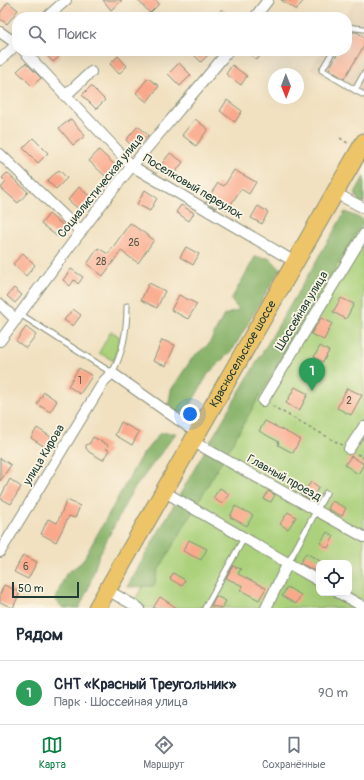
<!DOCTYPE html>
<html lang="ru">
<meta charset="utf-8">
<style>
body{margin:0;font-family:Pangolin,sans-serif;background:#f2f2f3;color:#1f2937}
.controls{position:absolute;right:12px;bottom:12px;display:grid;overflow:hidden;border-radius:8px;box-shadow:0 4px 16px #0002}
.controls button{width:36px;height:36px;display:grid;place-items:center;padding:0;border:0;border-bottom:1px solid #e0e1e3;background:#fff;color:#1f2937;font:20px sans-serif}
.compass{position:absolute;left:268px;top:68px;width:36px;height:36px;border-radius:50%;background:#fff;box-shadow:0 4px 16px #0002;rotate:179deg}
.scale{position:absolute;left:12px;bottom:10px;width:67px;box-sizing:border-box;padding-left:4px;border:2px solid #1f3d34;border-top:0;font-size:11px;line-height:14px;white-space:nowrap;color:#1f3d34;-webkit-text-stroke:3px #fcf5e5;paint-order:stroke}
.you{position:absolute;left:190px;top:414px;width:14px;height:14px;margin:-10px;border:3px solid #fff;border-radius:50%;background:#1a73e8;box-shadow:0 0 0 6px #1a73e833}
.badge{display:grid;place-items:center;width:26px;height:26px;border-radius:50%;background:#0b8043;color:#fff;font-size:13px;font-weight:700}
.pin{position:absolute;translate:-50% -33px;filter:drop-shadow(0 1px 2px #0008)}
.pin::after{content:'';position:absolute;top:21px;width:14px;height:12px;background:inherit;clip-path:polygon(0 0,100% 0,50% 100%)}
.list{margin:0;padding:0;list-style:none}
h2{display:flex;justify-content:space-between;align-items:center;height:52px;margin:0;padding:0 16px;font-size:17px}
h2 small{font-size:13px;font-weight:400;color:#747a83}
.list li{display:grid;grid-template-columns:26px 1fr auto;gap:12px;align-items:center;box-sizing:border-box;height:64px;padding:0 16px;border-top:1px solid #e0e1e3}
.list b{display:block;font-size:15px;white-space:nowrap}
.list p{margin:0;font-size:13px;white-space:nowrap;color:#747a83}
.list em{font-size:13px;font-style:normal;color:#747a83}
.icon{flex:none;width:22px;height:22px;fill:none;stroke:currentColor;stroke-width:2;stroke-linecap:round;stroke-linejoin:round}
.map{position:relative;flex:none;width:364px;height:608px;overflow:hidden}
.search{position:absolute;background:#fff;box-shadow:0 4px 16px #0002;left:12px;right:12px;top:12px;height:44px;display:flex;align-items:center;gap:10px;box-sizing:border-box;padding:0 14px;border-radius:16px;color:#747a83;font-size:15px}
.sheet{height:116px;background:#fff}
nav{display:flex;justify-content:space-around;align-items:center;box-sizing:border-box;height:56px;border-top:1px solid #e0e1e3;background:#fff;font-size:11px;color:#747a83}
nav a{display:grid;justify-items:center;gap:2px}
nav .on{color:#0b8043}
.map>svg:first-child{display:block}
.built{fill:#e5d1b6}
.green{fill:#abd17b;stroke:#658758;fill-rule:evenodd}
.forest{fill:#88b36b;stroke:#547850}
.building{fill:#faa88b}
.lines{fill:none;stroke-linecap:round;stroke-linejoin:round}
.service-casing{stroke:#888f7a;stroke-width:7}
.minor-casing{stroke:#888f7a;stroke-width:12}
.trunk-casing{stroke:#888f7a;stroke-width:19}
.path{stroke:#888f7a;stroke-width:1.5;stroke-dasharray:3 3;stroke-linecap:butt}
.service{stroke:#fff;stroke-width:5}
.minor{stroke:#fff;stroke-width:10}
.trunk{stroke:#eec469;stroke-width:17}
.labels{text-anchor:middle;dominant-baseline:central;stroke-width:3.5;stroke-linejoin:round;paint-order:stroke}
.number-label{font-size:10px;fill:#56584a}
.street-label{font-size:12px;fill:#1f3d34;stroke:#fcf5e5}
</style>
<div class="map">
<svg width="364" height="608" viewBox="0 0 364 608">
<rect width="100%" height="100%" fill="#fcf5e5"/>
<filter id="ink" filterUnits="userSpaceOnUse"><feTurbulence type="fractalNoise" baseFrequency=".025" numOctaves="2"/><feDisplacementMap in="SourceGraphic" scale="8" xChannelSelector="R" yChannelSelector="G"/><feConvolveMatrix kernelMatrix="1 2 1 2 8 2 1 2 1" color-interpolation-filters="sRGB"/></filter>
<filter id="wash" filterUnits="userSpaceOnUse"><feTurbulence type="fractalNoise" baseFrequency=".012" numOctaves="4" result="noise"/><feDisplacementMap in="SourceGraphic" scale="16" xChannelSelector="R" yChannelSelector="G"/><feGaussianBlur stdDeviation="0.9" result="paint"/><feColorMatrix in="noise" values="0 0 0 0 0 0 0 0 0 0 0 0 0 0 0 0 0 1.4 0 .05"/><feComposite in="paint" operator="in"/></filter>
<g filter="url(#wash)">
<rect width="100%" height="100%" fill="#f1e1c1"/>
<path class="built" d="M356,0H364V92L357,96L310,69L322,51H347V17H344Z"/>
<g class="green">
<path d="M364,219V608H130ZM319,563H349V593H319Z"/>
<path d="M111,331L120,337L114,361L99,353Z"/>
</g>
<g class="forest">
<path d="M364,177V203L359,202L355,193Z"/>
<path d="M345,212L364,220L284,354L158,571L154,586L127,587L211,440Z"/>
<path d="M255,257L270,258L280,269L233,349L208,374L187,411L180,413L168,409L171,390L193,357L209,344L224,315L239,310L231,300Z"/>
<path d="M160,433H176L131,493L99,555L88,589L79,608H63L55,599L66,574L82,562L140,458Z"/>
</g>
<g id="blocks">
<g class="building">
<path d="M103,0H122L111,10Z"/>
<path d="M138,0H156L159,4L150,13Z"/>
<path d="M281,0H304L296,10Z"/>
<path d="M8,2L18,10L7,24L0,19V13Z"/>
<path d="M222,9L231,17H214Z"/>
<path d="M351,32H357L364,37V46L344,79L329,69L339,51H347V38Z"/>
<path d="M43,51H55L60,56L53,62Z"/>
<path d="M190,51H212L201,62Z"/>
<path d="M245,51H263L257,60Z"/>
<path d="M118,56L127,66L119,74L110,64Z"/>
<path d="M26,63L41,78L32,86L17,71Z"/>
<path d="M179,63L191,75L180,86L168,74Z"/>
<path d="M232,65L247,76L241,85L226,74Z"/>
<path d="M148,78L159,86L147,102L136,93Z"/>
<path d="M91,86L105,100L96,109L82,95Z"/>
<path d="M227,100L242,111L235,122L220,111Z"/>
<path d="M71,119L85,136L73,145L59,128Z"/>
<path d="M195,119L208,129L196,146L182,135Z"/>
<path d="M138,126L148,135L135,149L126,140Z"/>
<path d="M33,138L48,153L38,163L23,148Z"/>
<path d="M99,150L115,165L105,176L89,161Z"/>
<path d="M170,153L183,162L174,174L161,165Z"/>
<path d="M59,170L67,178L56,189L47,181Z"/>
<path d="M234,170L256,182L249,194L241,189L227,210L218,204L216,208L206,201L218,183L224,186Z"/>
<path d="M7,173L28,192L18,203L1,188L6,182L2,178Z"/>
<path d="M79,187L92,198L81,211L68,200Z"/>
<path d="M145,190L157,198L150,211L137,204Z"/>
<path d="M181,205L194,213L189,221L176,212Z"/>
<path d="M258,206L268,212L262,224L251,218Z"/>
<path d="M49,214L65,227L58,237L41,224Z"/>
<path d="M130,223L154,240L138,263L121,251L103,276L87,264L98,248L108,254Z"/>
<path d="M186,247L199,254L193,265L180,257Z"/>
<path d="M23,253L35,265L26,276L13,264Z"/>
<path d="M71,269L83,277L78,284L74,280L70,286L63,280Z"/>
<path d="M149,283L165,291L157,308L141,300Z"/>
<path d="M14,288L22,295L15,303L7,296Z"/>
<path d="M179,295L197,304L188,319L171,310Z"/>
<path d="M341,298L354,304L346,319L333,312Z"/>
<path d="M73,309L81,315L73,326L64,320Z"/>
<path d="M321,318L332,323L324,340L311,334Z"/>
<path d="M26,327L36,335L26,348L16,341Z"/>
<path d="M162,340L175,345L166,366L153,361Z"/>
<path d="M320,346L329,351L323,362L314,357Z"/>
<path d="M79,368L92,376L80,394L68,386Z"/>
<path d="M295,387L308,394L299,411L286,403Z"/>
<path d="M347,388L362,395L351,415L337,408Z"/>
<path d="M44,392L57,401L50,412L37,404Z"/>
<path d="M265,421L300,439L293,453L278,445L279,442L259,431Z"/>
<path d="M121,422L139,432L132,445L115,435Z"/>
<path d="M37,428L51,437L45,447L31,438Z"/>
<path d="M93,437L108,445L106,449L109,450L103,460L89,452L86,448V445L90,443Z"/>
<path d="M351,456L364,464L358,474L345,465Z"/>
<path d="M0,458L11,465L0,481Z"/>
<path d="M10,479L21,487L11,504L0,498Z"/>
<path d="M311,482L319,487L311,500L302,495Z"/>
<path d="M220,488L229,494L222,504L213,498Z"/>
<path d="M268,491L275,495L271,502L264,499Z"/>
<path d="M67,500L80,506L75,518L69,516L56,542L41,534L48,519L57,523Z"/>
<path d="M332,501L346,508L342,516L328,509Z"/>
<path d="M235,506L253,515L247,526L230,517Z"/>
<path d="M288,512L296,517L288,529L280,524Z"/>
<path d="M327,532L334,536L328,548L320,543Z"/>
<path d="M189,540L207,549L201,560L183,551Z"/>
<path d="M306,553L322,562L319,563L317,572L300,563Z"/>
<path d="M23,555L37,562L28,579L14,572Z"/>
<path d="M233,566L241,569L238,574L266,588L259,600L240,590L243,586L226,578Z"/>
<path d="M173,573L185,580L182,586L170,579Z"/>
<path d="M4,585L20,592L13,608L0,602V594Z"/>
<path d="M287,587L301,595L296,604L282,596Z"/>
<path d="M216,596L226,601L222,608L211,606Z"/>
<path d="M160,597L177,608H153Z"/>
</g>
</g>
</g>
<g filter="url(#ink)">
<use href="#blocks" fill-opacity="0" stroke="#888f7a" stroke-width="1"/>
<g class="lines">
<g class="service-casing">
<g id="service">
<path d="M347,27L364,29"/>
<path d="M333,51L322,70L355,90"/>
<path d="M364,74L355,90L364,95"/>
<path d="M20,314L112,373C123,353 127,329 127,306"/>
<path d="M288,563L326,493"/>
<path d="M205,608L244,538"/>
</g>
</g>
<g class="minor-casing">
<g id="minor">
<path d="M47,17L66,0"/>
<path d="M255,17L268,0"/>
<path d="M0,32L17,44"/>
<path d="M24,51L132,166L295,262"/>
<path d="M0,60L17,44"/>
<path d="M65,96L91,72"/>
<path d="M0,154L81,232"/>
<path d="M335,193L364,208"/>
<path d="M0,304L16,320"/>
<path d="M0,341C44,282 86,222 132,166C164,127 197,90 228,51"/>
<path d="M263,401L364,234"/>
<path d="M192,441L364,537"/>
<path d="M349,449L364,426"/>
<path d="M163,491L319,581"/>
<path d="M0,552L104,381L112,373L197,433"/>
<path d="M107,590L139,608"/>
<path d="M339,593L364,607"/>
<path d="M266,608L288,563"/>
</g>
</g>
<g class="trunk-casing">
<g id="trunk">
<path id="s1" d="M97,608L364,142"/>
</g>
</g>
<g class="path">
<path d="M340,138L349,144"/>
<path d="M272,406L342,445"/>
<path d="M357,454L364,458"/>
</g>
<use href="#service" class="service"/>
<use href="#minor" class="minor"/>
<use href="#trunk" class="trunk"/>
</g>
</g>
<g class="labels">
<g class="number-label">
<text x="134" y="243">26</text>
<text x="101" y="262">28</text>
<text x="80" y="381">1</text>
<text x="349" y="401">2</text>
<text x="26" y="567">6</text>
</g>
<g class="street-label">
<text transform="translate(101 186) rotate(-51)">Социалистическая улица</text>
<text transform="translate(193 187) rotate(31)">Поселковый переулок</text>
<text transform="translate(302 311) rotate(-59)">Шоссейная улица</text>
<text stroke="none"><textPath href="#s1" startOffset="293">Красносельское шоссе</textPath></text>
<text transform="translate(44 455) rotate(-59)">улица Кирова</text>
<text transform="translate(284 478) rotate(29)">Главный проезд</text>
</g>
</g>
</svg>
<div class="controls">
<button><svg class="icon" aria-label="locate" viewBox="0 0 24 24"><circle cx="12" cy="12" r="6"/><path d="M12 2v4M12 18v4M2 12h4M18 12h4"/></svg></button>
</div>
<svg class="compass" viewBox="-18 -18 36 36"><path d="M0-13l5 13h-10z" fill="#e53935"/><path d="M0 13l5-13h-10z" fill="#747a83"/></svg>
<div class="scale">50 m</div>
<div class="you"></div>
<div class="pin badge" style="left:312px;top:391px;background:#2e9e5b">1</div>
<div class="search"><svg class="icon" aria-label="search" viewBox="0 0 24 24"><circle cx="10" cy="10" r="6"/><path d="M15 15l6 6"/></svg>Поиск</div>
</div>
<section class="sheet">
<h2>Рядом<small></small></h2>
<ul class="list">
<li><span class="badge" style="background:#2e9e5b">1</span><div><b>СНТ «Красный Треугольник»</b><p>Парк · Шоссейная улица</p></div><em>90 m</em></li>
</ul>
</section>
<nav>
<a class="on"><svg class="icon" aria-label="map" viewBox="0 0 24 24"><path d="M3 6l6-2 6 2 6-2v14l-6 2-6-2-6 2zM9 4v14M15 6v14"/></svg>Карта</a>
<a><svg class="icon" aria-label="directions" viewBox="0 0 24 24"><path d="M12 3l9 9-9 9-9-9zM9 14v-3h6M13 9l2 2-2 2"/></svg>Маршрут</a>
<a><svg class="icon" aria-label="saved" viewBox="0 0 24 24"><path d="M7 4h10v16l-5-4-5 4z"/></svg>Сохранённые</a>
</nav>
